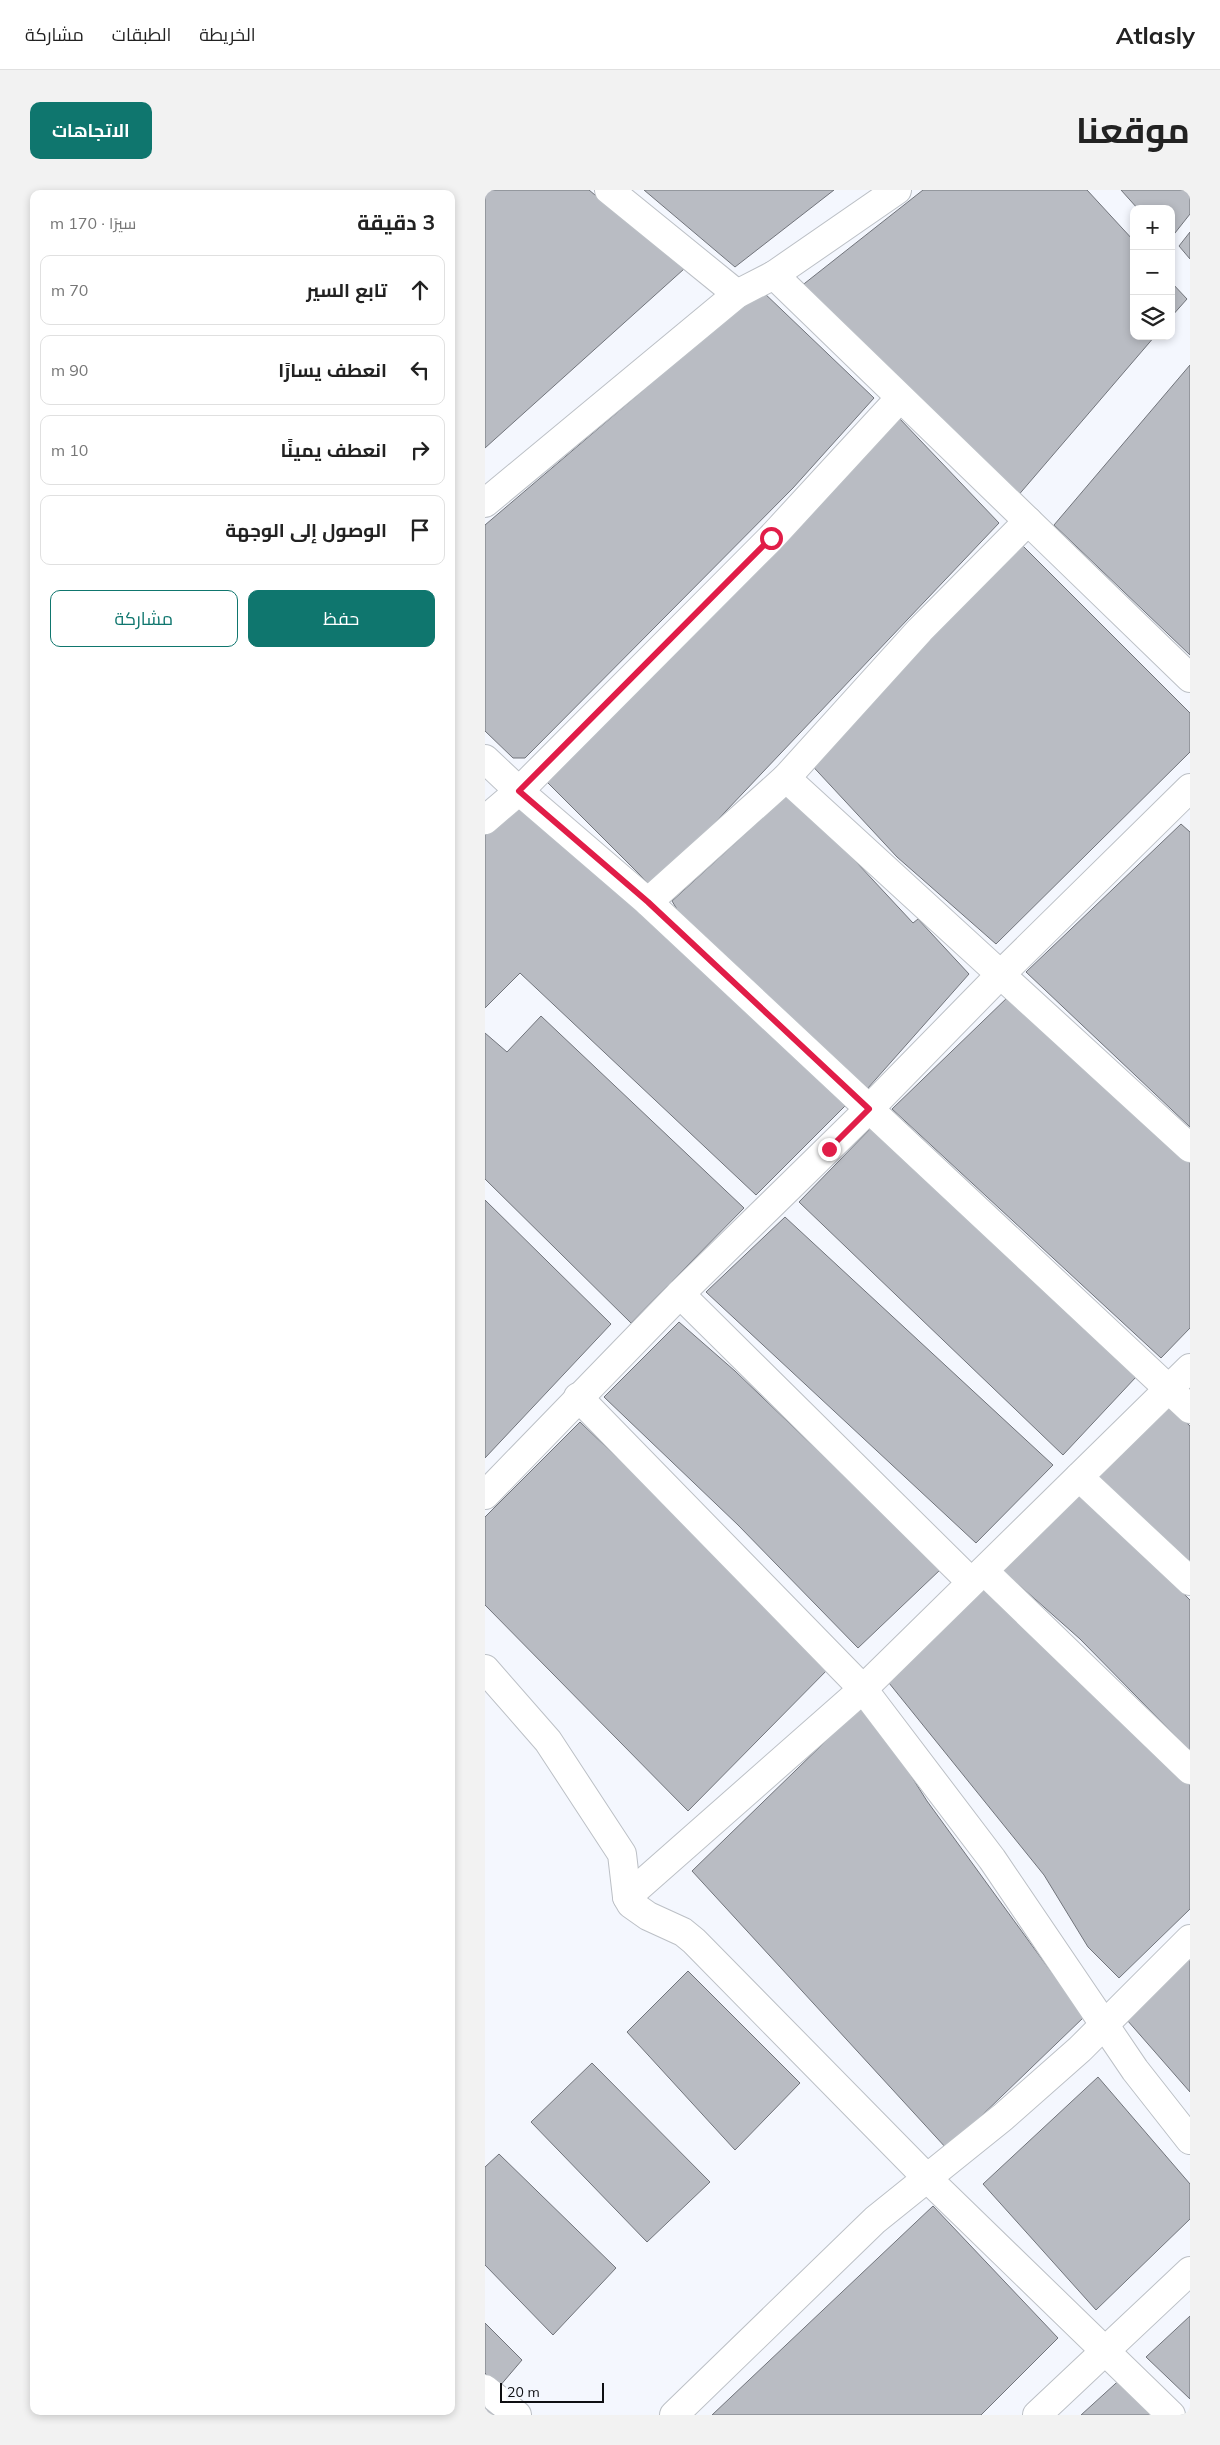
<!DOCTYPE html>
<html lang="ar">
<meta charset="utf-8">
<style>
body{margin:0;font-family:Mulish,Cairo,sans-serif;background:#f2f2f2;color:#222;direction:rtl}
.controls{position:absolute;right:15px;top:15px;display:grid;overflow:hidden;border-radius:10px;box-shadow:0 2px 8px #0003}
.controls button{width:45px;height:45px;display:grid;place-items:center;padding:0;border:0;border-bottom:1px solid #e0e0e0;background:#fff;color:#222;font:25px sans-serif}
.scale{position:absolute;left:15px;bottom:12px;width:104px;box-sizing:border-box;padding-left:5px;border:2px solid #0e0f12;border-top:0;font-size:14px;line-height:18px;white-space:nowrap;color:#0e0f12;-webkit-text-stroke:4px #f4f7fe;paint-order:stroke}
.stop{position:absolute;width:15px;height:15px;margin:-11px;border:4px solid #e11d48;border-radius:50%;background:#fff}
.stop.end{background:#e11d48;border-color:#fff;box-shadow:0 1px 5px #0008}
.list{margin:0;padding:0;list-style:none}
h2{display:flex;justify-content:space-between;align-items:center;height:65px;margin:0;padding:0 20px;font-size:21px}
h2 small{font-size:16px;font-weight:400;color:#767676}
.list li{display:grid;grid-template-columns:32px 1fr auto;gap:15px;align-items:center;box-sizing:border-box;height:70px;margin:0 10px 10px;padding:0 10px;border:1px solid #e0e0e0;border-radius:10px}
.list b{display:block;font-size:19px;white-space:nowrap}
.list em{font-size:16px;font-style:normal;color:#767676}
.actions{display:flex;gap:10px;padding:15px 20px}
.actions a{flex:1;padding:11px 0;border:1px solid #0f766e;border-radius:10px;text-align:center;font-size:18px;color:#0f766e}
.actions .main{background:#0f766e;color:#fff}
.icon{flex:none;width:28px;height:28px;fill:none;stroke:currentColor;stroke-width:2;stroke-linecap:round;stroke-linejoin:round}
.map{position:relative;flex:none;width:705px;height:2225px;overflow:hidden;direction:ltr;border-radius:10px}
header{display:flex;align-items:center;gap:30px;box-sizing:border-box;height:70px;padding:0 25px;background:#fff;border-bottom:1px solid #e0e0e0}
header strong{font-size:24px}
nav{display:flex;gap:28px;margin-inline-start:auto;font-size:18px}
.intro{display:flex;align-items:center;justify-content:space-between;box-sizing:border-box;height:120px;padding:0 30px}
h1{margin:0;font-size:35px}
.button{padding:12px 22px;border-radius:10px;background:#0f766e;color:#fff;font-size:18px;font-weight:700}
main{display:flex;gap:30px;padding:0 30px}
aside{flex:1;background:#fff;border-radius:10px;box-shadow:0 2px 8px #0003}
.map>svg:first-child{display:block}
.building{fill:#b9bcc3;stroke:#71747b}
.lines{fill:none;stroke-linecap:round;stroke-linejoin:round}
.minor-casing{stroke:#bcc0c6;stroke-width:30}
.minor{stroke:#fff;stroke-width:28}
.route{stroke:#e11d48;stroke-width:6}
</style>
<header>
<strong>Atlasly</strong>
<nav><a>الخريطة</a><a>الطبقات</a><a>مشاركة</a></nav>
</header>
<div class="intro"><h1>موقعنا</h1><a class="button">الاتجاهات</a></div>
<main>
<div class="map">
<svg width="705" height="2225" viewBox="0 0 705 2225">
<rect width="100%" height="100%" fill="#f4f7fe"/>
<g class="building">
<path d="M0,0H104L199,79L0,258Z"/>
<path d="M159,0H349L250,77Z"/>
<path d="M438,0H602L649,51V146H670L531,308L315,97Z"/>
<path d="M636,0H705V24L686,48V19H653Z"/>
<path d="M705,42V69L694,56Z"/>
<path d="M686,92L702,109L686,127Z"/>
<path d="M276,100L389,208L308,298L40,568H28L0,541V335Z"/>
<path d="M705,175V465L569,335Z"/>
<path d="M414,228L514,333L168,698L60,590Z"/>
<path d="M535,353L705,523V562L511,754L412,667L321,569Z"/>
<path d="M306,602L428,733L433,729L484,784L383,898L208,746L187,711Z"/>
<path d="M39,608L362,914L271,1005L35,783L0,818V645Z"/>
<path d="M696,634L705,642V937L541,782Z"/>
<path d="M525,805L705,971V1138L676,1168L407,919Z"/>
<path d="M56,826L259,1018L146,1133L0,989V843L22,862Z"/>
<path d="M386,938L651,1187L578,1265L314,1012Z"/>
<path d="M0,1010L126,1134L0,1268Z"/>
<path d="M300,1027L568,1275L491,1353L221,1102Z"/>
<path d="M194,1132L250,1181L456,1379L373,1458L253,1335L119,1207Z"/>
<path d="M680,1212L705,1236V1381L605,1286Z"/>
<path d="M95,1232L348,1474L203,1621L0,1415V1327Z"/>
<path d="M594,1301L705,1410V1561L595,1449L515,1378Z"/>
<path d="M502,1391L705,1586V1719L634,1788L603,1757L559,1685L404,1493Z"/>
<path d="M380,1513L442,1611L599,1827L462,1959L207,1681Z"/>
<path d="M705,1758V1902L635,1822Z"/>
<path d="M203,1781L315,1893L250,1960L142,1842Z"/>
<path d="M107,1873L225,1992L162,2052L46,1932Z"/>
<path d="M613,1887L705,1994V2029L611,2120L498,1994Z"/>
<path d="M14,1964L131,2078L68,2145L0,2075V1977Z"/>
<path d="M448,2016L573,2148L496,2225H227Z"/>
<path d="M705,2126V2209L661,2167Z"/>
<path d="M0,2133L37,2170L14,2197L0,2183Z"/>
<path d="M641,2184L683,2225H596Z"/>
<path d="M0,2209L15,2225H0Z"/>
</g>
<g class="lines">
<g class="minor-casing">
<g id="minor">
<path d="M124,0L252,104"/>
<path d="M289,85L705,488"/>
<path d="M0,313L252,104L289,85L412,0"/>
<path d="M0,569L34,601L163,712L705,1219"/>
<path d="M301,588L705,958"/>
<path d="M0,630L34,601L286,348L415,208"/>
<path d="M163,712L301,588L435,440L543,331"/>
<path d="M195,1104L486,1392"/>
<path d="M93,1207L378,1499L507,1669L650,1880L705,1950"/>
<path d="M594,1287L705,1391"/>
<path d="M0,1305L195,1104L384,919L516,784L705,598"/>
<path d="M499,1381L705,1580"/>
<path d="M0,1479L63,1551L137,1664L142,1707L146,1714L163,1726L198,1742L209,1751L443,1989L686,2225"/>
<path d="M142,1707L378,1499L705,1178"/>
<path d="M0,2199L32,2225"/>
<path d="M189,2225L390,2030L518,1927L595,1859L705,1749"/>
<path d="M552,2225L705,2081"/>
</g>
</g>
<use href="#minor" class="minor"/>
</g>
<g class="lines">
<path class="route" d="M286,348L34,601L163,712L384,919L344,959"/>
</g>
</svg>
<div class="controls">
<button>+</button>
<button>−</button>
<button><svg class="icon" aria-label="layers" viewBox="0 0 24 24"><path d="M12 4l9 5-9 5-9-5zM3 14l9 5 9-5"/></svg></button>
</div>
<div class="scale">20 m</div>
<div class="stop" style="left:286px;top:348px"></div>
<div class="stop end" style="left:344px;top:959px"></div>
</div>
<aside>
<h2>3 دقيقة<small>سيرًا · 170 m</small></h2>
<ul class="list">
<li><svg class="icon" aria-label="ahead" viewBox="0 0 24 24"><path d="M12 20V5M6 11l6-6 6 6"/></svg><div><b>تابع السير</b></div><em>70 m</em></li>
<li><svg class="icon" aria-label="left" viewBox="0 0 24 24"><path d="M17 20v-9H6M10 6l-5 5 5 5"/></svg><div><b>انعطف يسارًا</b></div><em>90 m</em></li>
<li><svg class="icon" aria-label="right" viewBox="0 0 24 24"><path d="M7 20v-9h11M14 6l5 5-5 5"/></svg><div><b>انعطف يمينًا</b></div><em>10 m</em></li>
<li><svg class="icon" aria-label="arrive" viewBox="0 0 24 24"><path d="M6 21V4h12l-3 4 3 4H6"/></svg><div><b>الوصول إلى الوجهة</b></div></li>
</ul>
<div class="actions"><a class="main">حفظ</a><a>مشاركة</a></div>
</aside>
</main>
